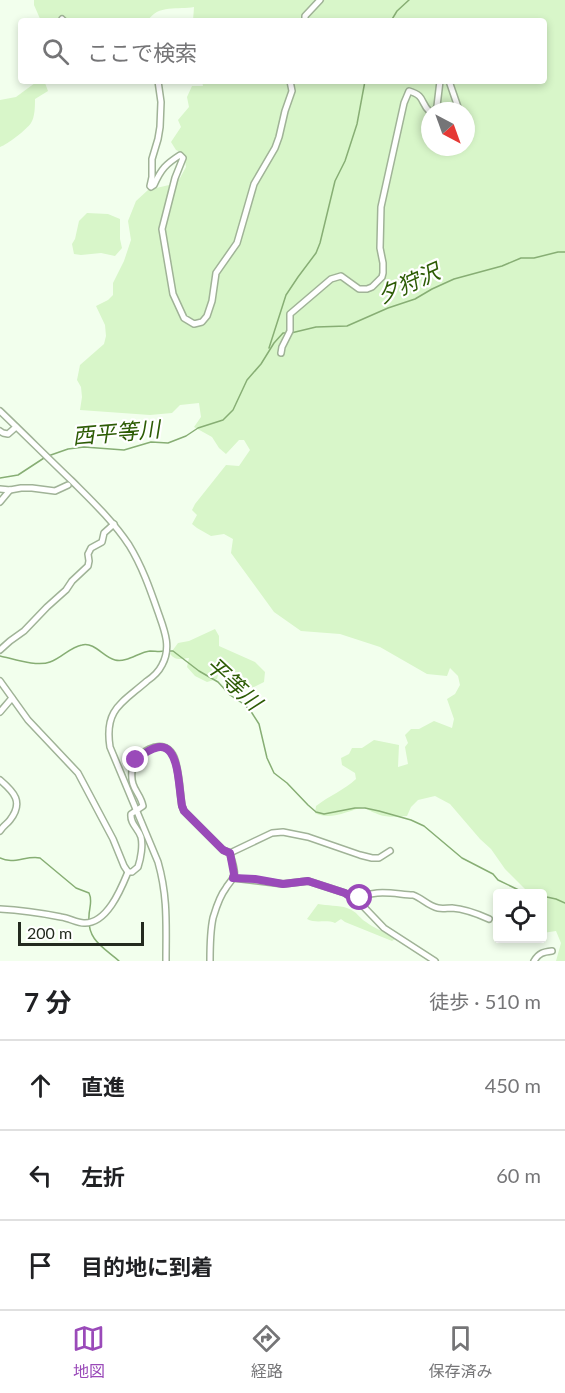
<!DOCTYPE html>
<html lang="ja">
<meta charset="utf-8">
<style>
body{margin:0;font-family:Lato,"Noto Sans JP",sans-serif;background:#f2f2f2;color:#202124}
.controls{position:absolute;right:18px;bottom:18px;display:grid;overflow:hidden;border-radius:6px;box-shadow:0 3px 9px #0003}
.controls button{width:54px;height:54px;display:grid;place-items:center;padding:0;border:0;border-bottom:2px solid #e0e0e0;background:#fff;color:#202124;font:30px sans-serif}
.compass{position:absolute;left:421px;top:102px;width:54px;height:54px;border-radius:50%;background:#fff;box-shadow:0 3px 9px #0003;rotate:139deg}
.scale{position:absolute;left:18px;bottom:15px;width:126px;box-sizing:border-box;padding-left:6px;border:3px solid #232a1f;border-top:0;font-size:16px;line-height:21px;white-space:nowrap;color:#232a1f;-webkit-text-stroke:4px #fff;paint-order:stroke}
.stop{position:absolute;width:18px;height:18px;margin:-14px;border:4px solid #9a4ab9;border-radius:50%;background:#fff}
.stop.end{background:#9a4ab9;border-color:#fff;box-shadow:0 2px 6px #0008}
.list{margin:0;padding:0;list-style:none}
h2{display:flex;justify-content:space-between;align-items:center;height:78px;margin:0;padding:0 24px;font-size:26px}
h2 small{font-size:20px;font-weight:400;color:#757577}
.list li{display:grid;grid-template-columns:39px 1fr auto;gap:18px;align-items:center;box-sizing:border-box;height:90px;padding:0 24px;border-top:2px solid #e0e0e0}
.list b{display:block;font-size:22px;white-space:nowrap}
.list em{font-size:20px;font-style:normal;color:#757577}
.icon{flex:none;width:33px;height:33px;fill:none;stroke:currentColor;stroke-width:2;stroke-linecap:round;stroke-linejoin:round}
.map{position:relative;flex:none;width:565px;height:961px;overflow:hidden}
.search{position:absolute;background:#fff;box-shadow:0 3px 9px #0003;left:18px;right:18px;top:18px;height:66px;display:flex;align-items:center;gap:15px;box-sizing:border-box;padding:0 21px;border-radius:6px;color:#757577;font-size:22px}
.sheet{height:348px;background:#fff}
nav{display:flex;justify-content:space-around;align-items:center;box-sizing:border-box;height:84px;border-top:2px solid #e0e0e0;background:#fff;font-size:16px;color:#757577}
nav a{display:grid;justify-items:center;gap:3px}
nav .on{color:#9a4ab9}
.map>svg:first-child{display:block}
.green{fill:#d8f6c9;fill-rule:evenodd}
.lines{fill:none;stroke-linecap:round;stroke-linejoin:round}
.stream{stroke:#87ae74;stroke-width:1.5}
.minor-casing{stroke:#a0b397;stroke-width:8}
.minor{stroke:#fff;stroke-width:5}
.route{stroke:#9a4ab9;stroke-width:8}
.labels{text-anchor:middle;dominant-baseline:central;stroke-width:4.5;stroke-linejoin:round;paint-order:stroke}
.water-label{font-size:22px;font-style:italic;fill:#2d5c05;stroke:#fff}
</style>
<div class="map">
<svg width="565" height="961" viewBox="0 0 565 961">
<rect width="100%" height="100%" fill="#f2ffed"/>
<g class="green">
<path d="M34,0H565V961H556L561,943L556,931L543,933V910L544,905L543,904L542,894L529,893L505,869L491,849L480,839L450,804L435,796L418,800L411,807L407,816C387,818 381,817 363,807C348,811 330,821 315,813L316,806C329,796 344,790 356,779L355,773L342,765L341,758L349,754L352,748H362L374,740L399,745L398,767L408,764L405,747L408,743L405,735L411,729H419L434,721L452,728L454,719L447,699L455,694L460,685L458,676L450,668L447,676L427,674L380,647L340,634L301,631L274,612L231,553L233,539L224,534L211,536L197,528L192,524L197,515L192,510L195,504L226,465L239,466L250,450L244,440H239L226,454L219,448L212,437L194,427L201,417L199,403L180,405L172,413L150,415L80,410L82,397L81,387L77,380L80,365L104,344L106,336L105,325L96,306L108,300L113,295V283L124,261L131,240L128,221L136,201L148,190L169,185L180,178L186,167L184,154L176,150L171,142L181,127L178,120L189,107L187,97L192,86H203L202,81H544V21H193L194,7C179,10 157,4 148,21H41L34,5ZM430,111H466V147H430Z"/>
<path d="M35,83H45L48,91L35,99C35,106 35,117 31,123C26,130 8,144 0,147V100L16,97Z"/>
<path d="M87,213L108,214L120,219V239L122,248L115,256L101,253L81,255L74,254L72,244L75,239L79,221Z"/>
<path d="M215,629L219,636V646L255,662L265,672L264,682L252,688L224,671L218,675L217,679L207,682L195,676L187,667L189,658C180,659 176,661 170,654L178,643L189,641Z"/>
<path d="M318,904C327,906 339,905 347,908C358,912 358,917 366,922C373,928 384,931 392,936L395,939L392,941L345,922L341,919L335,923C326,919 316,924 307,919Z"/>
</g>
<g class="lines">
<g class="stream">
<path d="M391,21L397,11L409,0"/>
<path d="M291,333L316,327L347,326L388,308L415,299L432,289L454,279L502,266L521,258H534L558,252H565"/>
<path d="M269,348L286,295L298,277L316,253L320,243L335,181L345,161L357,124L365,81"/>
<path d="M48,456L68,449L84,447L124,450L151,442L168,443L186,436L198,428L223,420L233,410L247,380L261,364L274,343L283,333H286"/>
<path d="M0,478L18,475L44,458"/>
<path d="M169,651H173L199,671L218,682L230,695L245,705L252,713L259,724L267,758L274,773L287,783L308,805L316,812L324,814L355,808H365L379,811L411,820L424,826L462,858L493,874L498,880L523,892L535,894"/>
<path d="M0,656C14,659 37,667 50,662C62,658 70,647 82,645C95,642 103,657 115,660C127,663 139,652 150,651C155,651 160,652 164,651"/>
<path d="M0,858C13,865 27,855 40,858L76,888L89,893C93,901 89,908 89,916C87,940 103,947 119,961"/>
<path d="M542,896L556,899L565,903"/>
</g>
<g class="minor-casing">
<g id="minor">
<path d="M62,19L64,21"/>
<path d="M305,21V16L320,0"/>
<path d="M158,81L161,102L160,127L158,139L152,159V177L150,186L151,187L154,185C161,169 166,164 180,155L183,158L175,178L162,229L173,294L184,318L194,324L202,322L207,316L212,301L216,273L237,243L254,184L275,148L279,137L285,111L292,91L290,81"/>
<path d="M449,81L459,110"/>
<path d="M435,111L437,106L440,81"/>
<path d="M281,353L282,347L290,331V314L331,279L341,276L359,289H367L372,287L382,277L383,273V263L380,248L381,207L404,103L409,91C426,96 420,103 430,112"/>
<path d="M0,411C24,434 48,458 72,481C92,501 113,521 129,545C142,566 150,589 158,612C164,629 172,647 162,665C159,671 153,677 147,681C122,703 104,709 110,747L158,862C168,897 166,925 166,961"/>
<path d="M0,431L3,433L8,434L16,427"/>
<path d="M0,489L10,490L21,488H32L55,491L68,485"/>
<path d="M0,502L10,490"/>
<path d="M0,650L10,641L24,631L47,607L66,590L72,581L88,566L89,561L88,554L91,548L102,542L104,533L114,524"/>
<path d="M0,681L28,720L78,773L113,839L124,866L128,872"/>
<path d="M0,712L12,698"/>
<path d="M0,780C14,792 24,802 10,820C7,824 3,826 0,831"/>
<path d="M230,853L272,833L283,832L308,837L360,855L372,858H379L390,851"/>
<path d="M128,872H132L138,867C141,858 143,845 141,837C138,828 130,824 131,814L143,806C140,792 130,789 132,771C134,754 162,735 173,755C179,765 180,794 182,806L184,811L223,850L230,853C231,860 236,870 234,876C232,881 228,884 226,888C219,897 216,908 213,918C210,932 210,947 210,961"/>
<path d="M233,878L283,884L308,881L345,893L360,903L384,928L435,961"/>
<path d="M356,901C373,888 393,894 413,895C422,898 428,906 438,908C443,909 447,908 452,908C465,909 478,914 489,919"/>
<path d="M0,909C21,910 41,913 61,917C69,918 77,923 84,923C107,924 121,889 128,872"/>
<path d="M534,961C539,953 543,952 552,951"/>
</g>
</g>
<use href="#minor" class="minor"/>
</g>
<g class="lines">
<path class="route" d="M136,760C180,722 177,777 182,806L184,811L223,850L230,853L234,874L233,878L255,879L283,884L308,881L345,893L356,901L360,898"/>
</g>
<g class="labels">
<g class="water-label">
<text transform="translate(408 283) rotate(-24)">夕狩沢</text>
<text transform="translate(116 432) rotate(-5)">西平等川</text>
<text transform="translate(234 683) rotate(43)">平等川</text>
</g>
</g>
</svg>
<div class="controls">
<button><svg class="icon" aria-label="locate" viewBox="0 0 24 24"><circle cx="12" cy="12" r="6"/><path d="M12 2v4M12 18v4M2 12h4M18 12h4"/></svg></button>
</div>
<svg class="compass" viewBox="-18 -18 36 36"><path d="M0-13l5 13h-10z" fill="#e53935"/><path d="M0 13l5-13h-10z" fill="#757577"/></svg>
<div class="scale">200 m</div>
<div class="stop" style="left:360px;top:898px"></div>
<div class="stop end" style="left:136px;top:760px"></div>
<div class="search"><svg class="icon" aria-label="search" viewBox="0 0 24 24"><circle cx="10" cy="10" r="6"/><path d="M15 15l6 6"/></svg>ここで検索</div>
</div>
<section class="sheet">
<h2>7 分<small>徒歩 · 510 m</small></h2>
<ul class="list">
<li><svg class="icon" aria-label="ahead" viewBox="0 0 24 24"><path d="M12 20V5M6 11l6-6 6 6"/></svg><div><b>直進</b></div><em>450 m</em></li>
<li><svg class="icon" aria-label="left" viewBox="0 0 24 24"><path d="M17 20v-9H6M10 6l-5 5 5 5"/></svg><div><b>左折</b></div><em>60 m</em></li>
<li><svg class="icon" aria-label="arrive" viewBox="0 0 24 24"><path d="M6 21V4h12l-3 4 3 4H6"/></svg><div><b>目的地に到着</b></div></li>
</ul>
</section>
<nav>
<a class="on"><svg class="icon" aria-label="map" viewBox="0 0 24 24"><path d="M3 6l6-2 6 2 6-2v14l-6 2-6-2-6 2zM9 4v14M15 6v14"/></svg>地図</a>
<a><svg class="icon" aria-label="directions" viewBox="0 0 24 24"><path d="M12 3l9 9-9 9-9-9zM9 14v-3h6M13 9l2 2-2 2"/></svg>経路</a>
<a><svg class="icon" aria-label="saved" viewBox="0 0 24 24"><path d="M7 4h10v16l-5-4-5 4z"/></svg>保存済み</a>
</nav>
